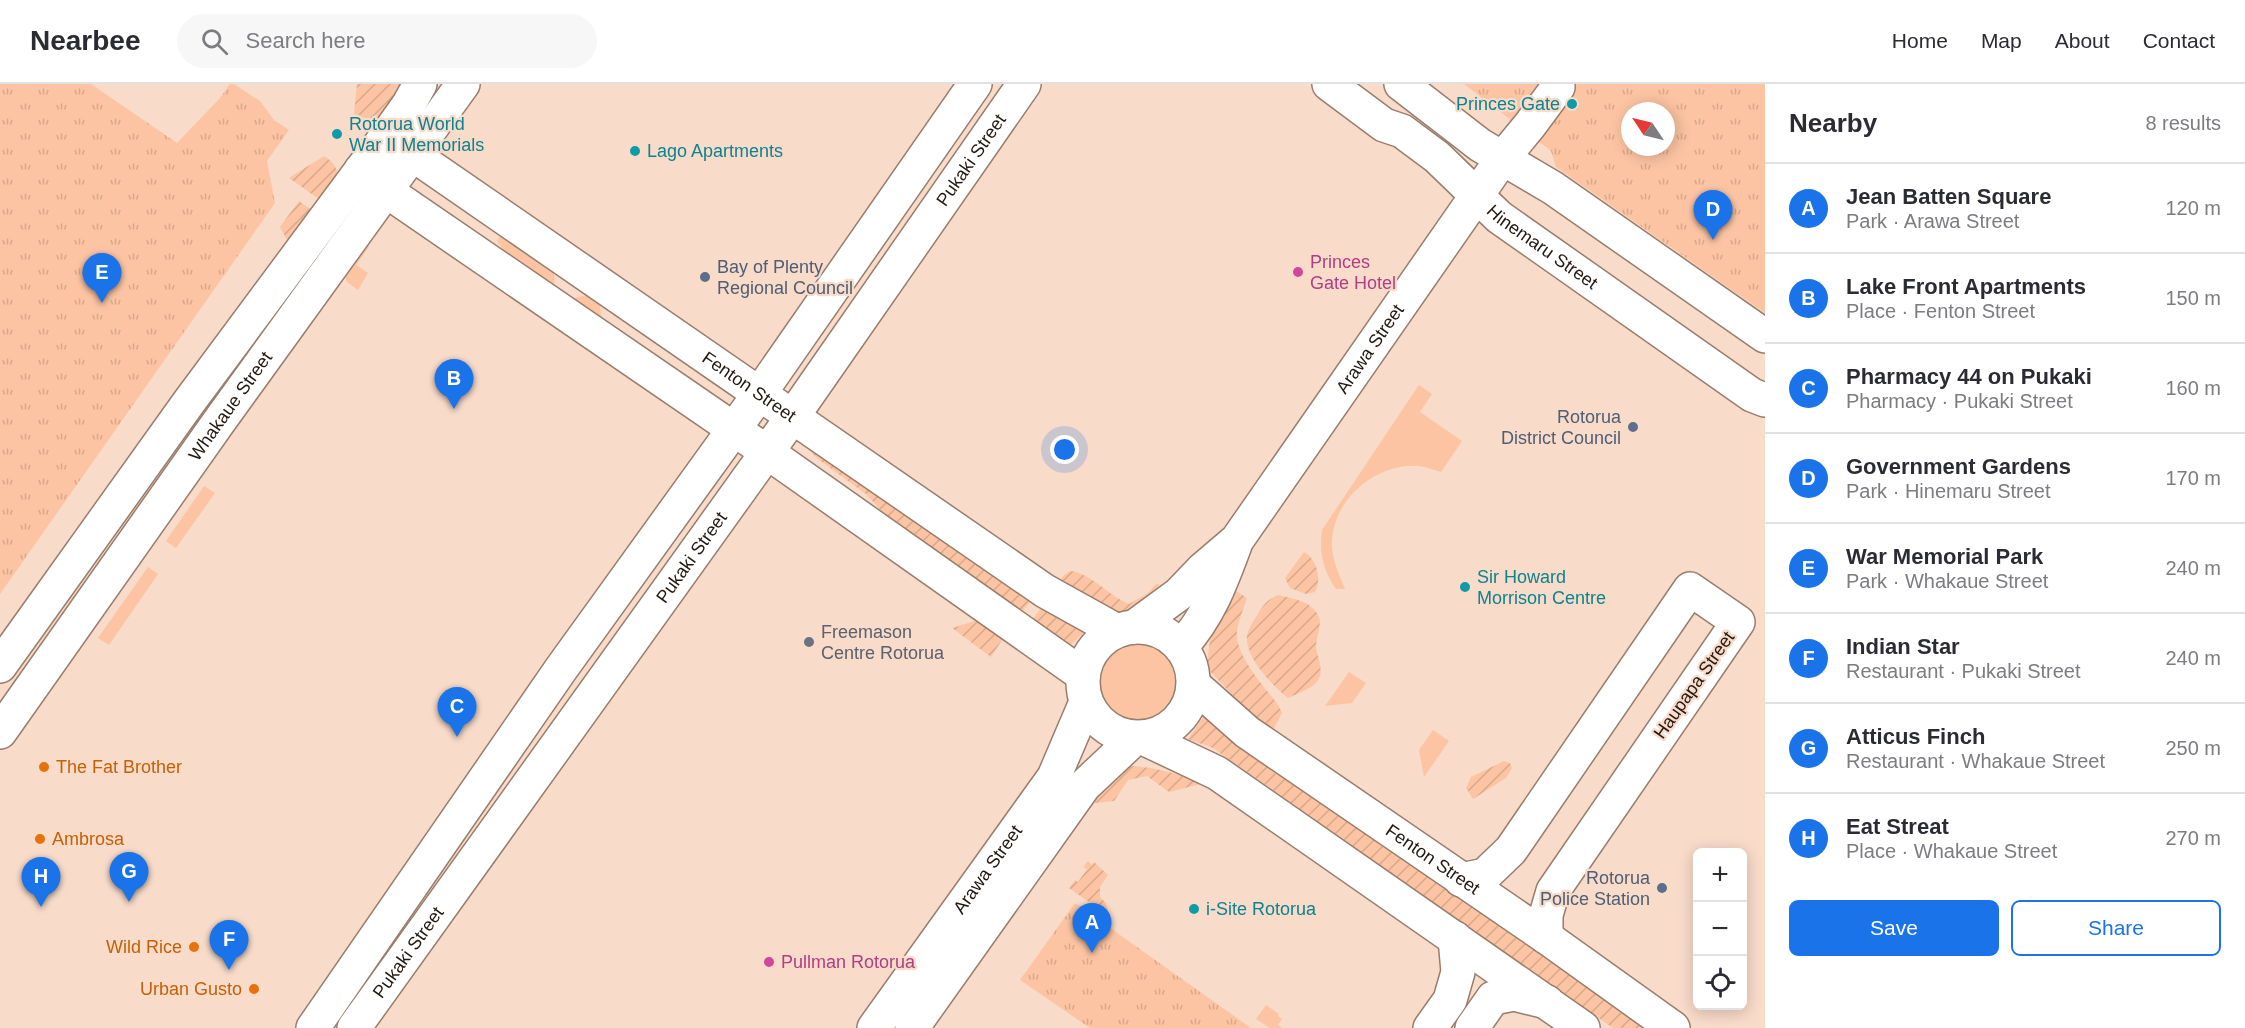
<!DOCTYPE html>
<meta charset="utf-8">
<style>
body{margin:0;font-family:Arial,sans-serif;background:#f7f7f7;color:#2b2b33}
.controls{position:absolute;right:18px;bottom:18px;display:grid;overflow:hidden;border-radius:9px;box-shadow:0 3px 15px #0003}
.controls button{width:54px;height:54px;display:grid;place-items:center;padding:0;border:0;border-bottom:2px solid #e1e1e2;background:#fff;color:#2b2b33;font:30px sans-serif}
.compass{position:absolute;left:1621px;top:18px;width:54px;height:54px;border-radius:50%;background:#fff;box-shadow:0 3px 15px #0003;rotate:305deg}
.you{position:absolute;left:1065px;top:366px;width:21px;height:21px;margin:-15px;border:4px solid #fff;border-radius:50%;background:#1a73e8;box-shadow:0 0 0 9px #1a73e833}
.badge{display:grid;place-items:center;width:39px;height:39px;border-radius:50%;background:#1a73e8;color:#fff;font-size:20px;font-weight:700}
.pin{position:absolute;translate:-50% -50px;filter:drop-shadow(0 2px 3px #0008)}
.pin::after{content:'';position:absolute;top:32px;width:21px;height:18px;background:inherit;clip-path:polygon(0 0,100% 0,50% 100%)}
.list{margin:0;padding:0;list-style:none}
h2{display:flex;justify-content:space-between;align-items:center;height:78px;margin:0;padding:0 24px;font-size:26px}
h2 small{font-size:20px;font-weight:400;color:#7c7c81}
.list li{display:grid;grid-template-columns:39px 1fr auto;gap:18px;align-items:center;box-sizing:border-box;height:90px;padding:0 24px;border-top:2px solid #e1e1e2}
.list b{display:block;font-size:22px;white-space:nowrap}
.list p{margin:0;font-size:20px;white-space:nowrap;color:#7c7c81}
.list em{font-size:20px;font-style:normal;color:#7c7c81}
.actions{display:flex;gap:12px;padding:18px 24px}
.actions a{flex:1;padding:14px 0;border:2px solid #1a73e8;border-radius:9px;text-align:center;font-size:21px;color:#1a73e8}
.actions .main{background:#1a73e8;color:#fff}
.icon{flex:none;width:33px;height:33px;fill:none;stroke:currentColor;stroke-width:2;stroke-linecap:round;stroke-linejoin:round}
.map{position:relative;flex:none;width:1765px;height:944px;overflow:hidden}
header{display:flex;align-items:center;gap:36px;box-sizing:border-box;height:84px;padding:0 30px;background:#fff;border-bottom:2px solid #e1e1e2}
header strong{font-size:28px}
nav{display:flex;gap:33px;margin-inline-start:auto;font-size:21px}
.search{width:420px;height:54px;background:#f7f7f7;display:flex;align-items:center;gap:15px;box-sizing:border-box;padding:0 21px;border-radius:33px;color:#7c7c81;font-size:22px}
main{display:flex}
aside{flex:1;background:#fff}
.map>svg:first-child{display:block}
.grass{fill:#fcc4a2}
.park{fill:url(#park-tufts);fill-rule:evenodd}
.garden{fill:url(#garden-furrows)}
.lines{fill:none;stroke-linecap:round;stroke-linejoin:round}
.minor-casing{stroke:#987d6d;stroke-width:36}
.major-casing{stroke:#987d6d;stroke-width:36}
.minor{stroke:#fff;stroke-width:33}
.major{stroke:#fff;stroke-width:33}
.culture-dot{fill:#0f9aa8;stroke:#f8dbc9;stroke-width:2}
.hotel-dot{fill:#d1479c;stroke:#f8dbc9;stroke-width:2}
.service-dot{fill:#5c6f8a;stroke:#f8dbc9;stroke-width:2}
.worship-dot{fill:#6b7280;stroke:#f8dbc9;stroke-width:2}
.food-dot{fill:#e8710a;stroke:#f8dbc9;stroke-width:2}
.labels{text-anchor:middle;dominant-baseline:central;stroke-width:4.5;stroke-linejoin:round;paint-order:stroke}
.culture-label{font-size:18px;fill:#0d838f;stroke:#f8dbc9;text-anchor:start}
.street-label{font-size:18px;fill:#221811;stroke:#f8dbc9}
.hotel-label{font-size:18px;fill:#b23c85;stroke:#f8dbc9;text-anchor:start}
.service-label{font-size:18px;fill:#4e5e75;stroke:#f8dbc9;text-anchor:end}
.worship-label{font-size:18px;fill:#5b616d;stroke:#f8dbc9;text-anchor:start}
.food-label{font-size:18px;fill:#c56008;stroke:#f8dbc9;text-anchor:start}
</style>
<header>
<strong>Nearbee</strong>
<div class="search"><svg class="icon" aria-label="search" viewBox="0 0 24 24"><circle cx="10" cy="10" r="6"/><path d="M15 15l6 6"/></svg>Search here</div>
<nav><a>Home</a><a>Map</a><a>About</a><a>Contact</a></nav>
</header>
<main>
<div class="map">
<svg width="1765" height="944" viewBox="0 0 1765 944">
<defs>
<pattern id="park-tufts" width="24" height="20" patternUnits="userSpaceOnUse" patternTransform="scale(1.5)"><rect width="24" height="20" fill="#fcc4a2"/><path d="M3 7l-1-3M5 7V3M7 7l1-3M15 17l-1-3M17 17v-4M19 17l1-3" fill="none" stroke="#d8a88a"/></pattern>
<pattern id="garden-furrows" width="10" height="10" patternUnits="userSpaceOnUse" patternTransform="scale(1.5)"><rect width="10" height="10" fill="#fcc4a2"/><path d="M-1 1l2-2M0 10L10 0M9 11l2-2" fill="none" stroke="#d8a88a"/></pattern>
</defs>
<rect width="100%" height="100%" fill="#f8dbc9"/>
<g class="grass">
<path d="M506,144L553,177L555,206L506,170L497,157Z"/>
<path d="M358,155L369,163L356,181L368,189L358,206L347,198L341,181Z"/>
<path d="M598,209L602,239L569,215Z"/>
<path d="M1419,301L1432,310L1420,328L1462,357L1441,388C1434,386 1426,383 1419,382C1375,379 1332,416 1332,460C1332,476 1339,490 1345,505H1336C1323,486 1319,469 1322,446Z"/>
<path d="M204,402L215,409L176,464L166,457Z"/>
<path d="M148,483L158,490L109,561L98,554Z"/>
<circle cx="1135" cy="598" r="40"/>
<path d="M1349,588L1366,599L1352,619L1325,622Z"/>
<path d="M1433,646L1449,657L1424,693L1419,666Z"/>
<path d="M1266,921L1279,930L1278,932L1282,935L1278,941L1282,944H1270L1256,935Z"/>
</g>
<g class="park">
<path d="M0,0H91L177,59L220,14L230,0H234L260,17L274,36L289,46L267,77L275,119L0,510Z"/>
<path d="M1464,0H1765V229L1556,83L1551,67ZM1630,27H1666V63H1630Z"/>
<path d="M1075,819L1251,944H1090L1020,896Z"/>
</g>
<g class="garden">
<path d="M357,0H403V4C388,23 381,43 354,30Z"/>
<path d="M324,72C347,86 335,101 326,120L289,94Z"/>
<path d="M299,117L316,129L288,158L280,143Z"/>
<path d="M803,353L1033,514L1019,532L899,446L866,410L818,375L807,364Z"/>
<path d="M1304,468C1317,475 1322,496 1315,508L1306,510L1290,504L1285,494Z"/>
<path d="M1070,487C1091,489 1109,512 1129,520L1148,509L1157,499L1162,505C1153,512 1144,521 1135,525C1109,538 1079,513 1057,502L1063,492Z"/>
<path d="M1230,503L1247,514C1244,524 1239,535 1237,546C1235,566 1252,587 1263,602C1270,611 1278,618 1282,629L1272,648L1258,638L1208,585C1208,550 1215,534 1230,503Z"/>
<path d="M1278,511C1291,514 1311,517 1318,531C1323,540 1316,553 1316,563C1317,573 1326,589 1316,599C1310,605 1297,610 1288,614C1273,602 1245,574 1247,552C1248,545 1254,536 1258,530C1264,520 1267,516 1278,511Z"/>
<path d="M1044,520L1088,545L1067,564L1029,540Z"/>
<path d="M975,537L988,538L1006,550L991,573L952,544Z"/>
<path d="M1206,629L1225,648L1644,944H1613L1213,664L1188,655Z"/>
<path d="M1504,677L1510,679L1512,684L1506,694L1473,715L1466,704L1471,693Z"/>
<path d="M1133,682C1157,684 1178,689 1201,700L1169,708L1147,692L1128,696L1114,717L1086,720L1116,687Z"/>
<path d="M1088,777L1092,781L1094,778L1108,791L1100,803V813L1106,819L1108,827L1106,830L1069,804L1075,796L1078,798L1087,785L1083,783Z"/>
</g>
<g class="lines">
<g class="minor-casing">
<g id="minor">
<path id="s1" d="M1329,0L1384,41L1402,47L1437,73L1499,133L1752,311L1765,316"/>
<path d="M1401,0L1480,61L1553,104L1765,252"/>
<path id="s2" d="M382,58L412,70L1045,507L1117,547"/>
<path d="M361,86L385,106L767,368L1083,591"/>
<path id="s3" d="M1134,543L1179,510L1203,485L1237,456L1502,75L1530,41L1558,3"/>
<path d="M1181,563C1209,532 1221,499 1235,461"/>
<path d="M0,582L189,318L382,58L409,20L420,0"/>
<path id="s4" d="M0,648L218,339L463,0"/>
<path d="M1461,796L1485,791L1511,766L1690,505L1738,538L1553,807L1546,831V853"/>
<path d="M313,944L561,585L760,309L975,0"/>
<path id="s5" d="M354,944L793,332L1024,0"/>
<path d="M1430,944L1450,916L1458,888L1455,854"/>
<path d="M1472,944L1493,914L1514,910L1547,918"/>
</g>
</g>
<g class="major-casing">
<g id="major">
<circle cx="1138" cy="598" r="55"/>
<path id="s6" d="M1194,601L1247,648L1546,853L1673,944"/>
<path d="M1143,654L1217,689L1583,944"/>
<path id="s7" d="M874,944L1054,693L1086,618"/>
<path d="M912,944L1084,702L1135,654"/>
</g>
</g>
<use href="#minor" class="minor"/>
<use href="#major" class="major"/>
</g>
<g class="culture-dot">
<circle cx="1572" cy="20" r="6"/>
<circle cx="337" cy="50" r="6"/>
<circle cx="635" cy="67" r="6"/>
<circle cx="1465" cy="503" r="6"/>
<circle cx="1194" cy="825" r="6"/>
</g>
<g class="hotel-dot">
<circle cx="1298" cy="188" r="6"/>
<circle cx="769" cy="878" r="6"/>
</g>
<g class="service-dot">
<circle cx="705" cy="193" r="6"/>
<circle cx="1633" cy="343" r="6"/>
<circle cx="1662" cy="804" r="6"/>
</g>
<circle class="worship-dot" cx="809" cy="558" r="6"/>
<g class="food-dot">
<circle cx="44" cy="683" r="6"/>
<circle cx="40" cy="755" r="6"/>
<circle cx="194" cy="863" r="6"/>
<circle cx="254" cy="905" r="6"/>
</g>
<g class="labels">
<g class="culture-label">
<text x="1560" y="20" text-anchor="end">Princes Gate</text>
<text x="349" y="40">Rotorua World<tspan x="349" dy="21">War II Memorials</tspan></text>
<text x="647" y="67">Lago Apartments</text>
<text x="1477" y="493">Sir Howard<tspan x="1477" dy="21">Morrison Centre</tspan></text>
<text x="1206" y="825">i-Site Rotorua</text>
</g>
<g class="street-label">
<text stroke="none"><textPath href="#s5" startOffset="1065">Pukaki Street</textPath></text>
<text stroke="none"><textPath href="#s1" startOffset="270">Hinemaru Street</textPath></text>
<text stroke="none"><textPath href="#s3" startOffset="368">Arawa Street</textPath></text>
<text stroke="none"><textPath href="#s2" startOffset="442">Fenton Street</textPath></text>
<text stroke="none"><textPath href="#s4" startOffset="399">Whakaue Street</textPath></text>
<text stroke="none"><textPath href="#s5" startOffset="579">Pukaki Street</textPath></text>
<text transform="translate(1694 601) rotate(-55)">Haupapa Street</text>
<text stroke="none"><textPath href="#s6" startOffset="296">Fenton Street</textPath></text>
<text stroke="none"><textPath href="#s7" startOffset="195">Arawa Street</textPath></text>
<text stroke="none"><textPath href="#s5" startOffset="93">Pukaki Street</textPath></text>
</g>
<g class="hotel-label">
<text x="1310" y="178">Princes<tspan x="1310" dy="21">Gate Hotel</tspan></text>
<text x="781" y="878">Pullman Rotorua</text>
</g>
<g class="service-label">
<text x="717" y="183" text-anchor="start">Bay of Plenty<tspan x="717" dy="21">Regional Council</tspan></text>
<text x="1621" y="333">Rotorua<tspan x="1621" dy="21">District Council</tspan></text>
<text x="1650" y="794">Rotorua<tspan x="1650" dy="21">Police Station</tspan></text>
</g>
<g class="worship-label">
<text x="821" y="548">Freemason<tspan x="821" dy="21">Centre Rotorua</tspan></text>
</g>
<g class="food-label">
<text x="56" y="683">The Fat Brother</text>
<text x="52" y="755">Ambrosa</text>
<text x="182" y="863" text-anchor="end">Wild Rice</text>
<text x="242" y="905" text-anchor="end">Urban Gusto</text>
</g>
</g>
</svg>
<div class="controls">
<button>+</button>
<button>−</button>
<button><svg class="icon" aria-label="locate" viewBox="0 0 24 24"><circle cx="12" cy="12" r="6"/><path d="M12 2v4M12 18v4M2 12h4M18 12h4"/></svg></button>
</div>
<svg class="compass" viewBox="-18 -18 36 36"><path d="M0-13l5 13h-10z" fill="#e53935"/><path d="M0 13l5-13h-10z" fill="#7c7c81"/></svg>
<div class="you"></div>
<div class="pin badge" style="left:1092px;top:869px">A</div>
<div class="pin badge" style="left:454px;top:325px">B</div>
<div class="pin badge" style="left:457px;top:653px">C</div>
<div class="pin badge" style="left:1713px;top:156px">D</div>
<div class="pin badge" style="left:102px;top:219px">E</div>
<div class="pin badge" style="left:229px;top:886px">F</div>
<div class="pin badge" style="left:129px;top:818px">G</div>
<div class="pin badge" style="left:41px;top:823px">H</div>
</div>
<aside>
<h2>Nearby<small>8 results</small></h2>
<ul class="list">
<li><span class="badge">A</span><div><b>Jean Batten Square</b><p>Park · Arawa Street</p></div><em>120 m</em></li>
<li><span class="badge">B</span><div><b>Lake Front Apartments</b><p>Place · Fenton Street</p></div><em>150 m</em></li>
<li><span class="badge">C</span><div><b>Pharmacy 44 on Pukaki</b><p>Pharmacy · Pukaki Street</p></div><em>160 m</em></li>
<li><span class="badge">D</span><div><b>Government Gardens</b><p>Park · Hinemaru Street</p></div><em>170 m</em></li>
<li><span class="badge">E</span><div><b>War Memorial Park</b><p>Park · Whakaue Street</p></div><em>240 m</em></li>
<li><span class="badge">F</span><div><b>Indian Star</b><p>Restaurant · Pukaki Street</p></div><em>240 m</em></li>
<li><span class="badge">G</span><div><b>Atticus Finch</b><p>Restaurant · Whakaue Street</p></div><em>250 m</em></li>
<li><span class="badge">H</span><div><b>Eat Streat</b><p>Place · Whakaue Street</p></div><em>270 m</em></li>
</ul>
<div class="actions"><a class="main">Save</a><a>Share</a></div>
</aside>
</main>
